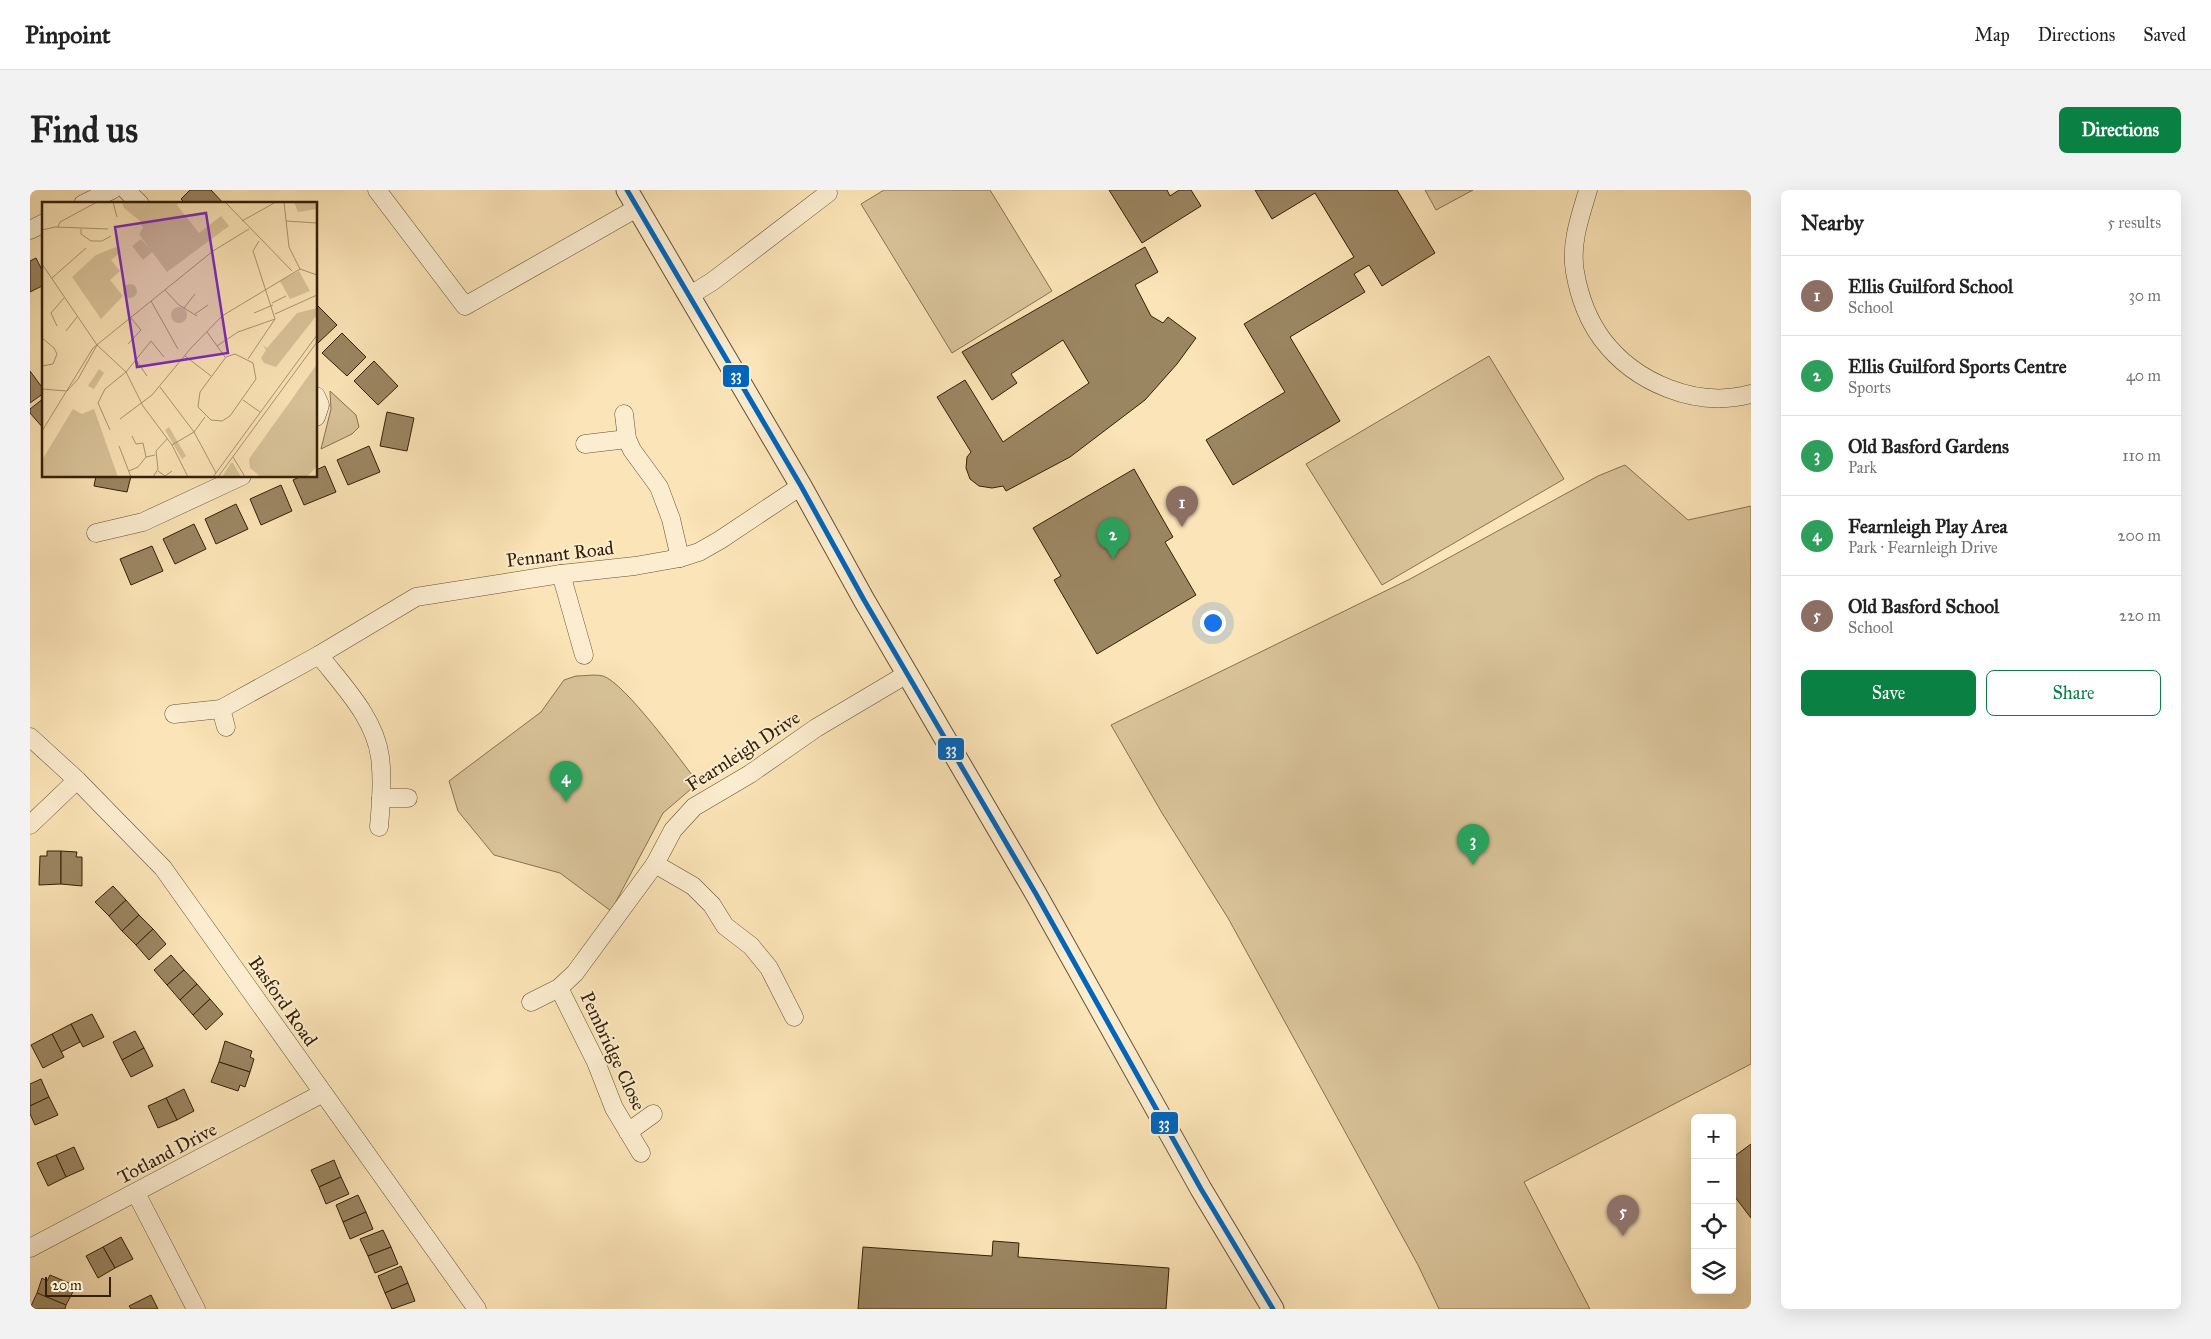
<!DOCTYPE html>
<meta charset="utf-8">
<style>
body{margin:0;font-family:"IM FELL Great Primer",serif;background:#f2f2f2;color:#222}
.controls{position:absolute;right:15px;bottom:15px;display:grid;overflow:hidden;border-radius:8px;box-shadow:0 5px 20px #0002}
.controls button{width:45px;height:45px;display:grid;place-items:center;padding:0;border:0;border-bottom:1px solid #e0e0e0;background:#fff;color:#222;font:25px sans-serif}
.scale{position:absolute;left:15px;bottom:12px;width:66px;box-sizing:border-box;padding-left:5px;border:2px solid #342005;border-top:0;font-size:14px;line-height:18px;white-space:nowrap;color:#342005;-webkit-text-stroke:4px #fcedd0;paint-order:stroke}
.you{position:absolute;left:1182px;top:432px;width:18px;height:18px;margin:-12px;border:4px solid #fff;border-radius:50%;background:#1a73e8;box-shadow:0 0 0 8px #1a73e833}
.badge{display:grid;place-items:center;width:32px;height:32px;border-radius:50%;background:#0b8043;color:#fff;font-size:16px;font-weight:700}
.pin{position:absolute;translate:-50% -41px;filter:drop-shadow(0 1px 2px #0008)}
.pin::after{content:'';position:absolute;top:26px;width:18px;height:15px;background:inherit;clip-path:polygon(0 0,100% 0,50% 100%)}
.list{margin:0;padding:0;list-style:none}
h2{display:flex;justify-content:space-between;align-items:center;height:65px;margin:0;padding:0 20px;font-size:21px}
h2 small{font-size:16px;font-weight:400;color:#767676}
.list li{display:grid;grid-template-columns:32px 1fr auto;gap:15px;align-items:center;box-sizing:border-box;height:80px;padding:0 20px;border-top:1px solid #e0e0e0}
.list b{display:block;font-size:19px;white-space:nowrap}
.list p{margin:0;font-size:16px;white-space:nowrap;color:#767676}
.list em{font-size:16px;font-style:normal;color:#767676}
.actions{display:flex;gap:10px;padding:15px 20px}
.actions a{flex:1;padding:11px 0;border:1px solid #0b8043;border-radius:8px;text-align:center;font-size:18px;color:#0b8043}
.actions .main{background:#0b8043;color:#fff}
.icon{flex:none;width:28px;height:28px;fill:none;stroke:currentColor;stroke-width:2;stroke-linecap:round;stroke-linejoin:round}
.map{position:relative;flex:none;width:1721px;height:1119px;overflow:hidden;border-radius:8px}
header{display:flex;align-items:center;gap:30px;box-sizing:border-box;height:70px;padding:0 25px;background:#fff;border-bottom:1px solid #e0e0e0}
header strong{font-size:24px}
nav{display:flex;gap:28px;margin-inline-start:auto;font-size:18px}
.intro{display:flex;align-items:center;justify-content:space-between;box-sizing:border-box;height:120px;padding:0 30px}
h1{margin:0;font-size:35px}
.button{padding:12px 22px;border-radius:8px;background:#0b8043;color:#fff;font-size:18px;font-weight:700}
main{display:flex;gap:30px;padding:0 30px}
aside{flex:1;background:#fff;border-radius:8px;box-shadow:0 5px 20px #0002}
.map>svg:first-child{display:block}
.green{fill:#d9c399;stroke:#86724f}
.building{fill:#9b8662;stroke:#342005}
.lines{fill:none;stroke-linecap:round;stroke-linejoin:round}
.minor-casing{stroke:#665132;stroke-width:19}
.tertiary-casing{stroke:#665132;stroke-width:23}
.minor{stroke:#fcedd0;stroke-width:18}
.tertiary{stroke:#fcedd0;stroke-width:21}
.bus-1-casing{stroke:#fcedd0;stroke-width:9}
.bus-1{stroke:#0065bd;stroke-width:5}
.labels{text-anchor:middle;dominant-baseline:central;stroke-width:4;stroke-linejoin:round;paint-order:stroke}
.street-label{font-size:19px;fill:#342005;stroke:#fcedd0}
.inset-road{fill:none;stroke:#ab9670;stroke-width:1}
.view{fill:#7b2cbf;fill-opacity:0.15;stroke:#7b2cbf;stroke-width:2.5}
.inset-edge{fill:none;stroke:#342005;stroke-width:2.5}
.line-badge{stroke:#fcedd0;stroke-width:2}
.badge-label{font-size:14px;text-anchor:middle;font-weight:bold;fill:#fff}
</style>
<header>
<strong>Pinpoint</strong>
<nav><a>Map</a><a>Directions</a><a>Saved</a></nav>
</header>
<div class="intro"><h1>Find us</h1><a class="button">Directions</a></div>
<main>
<div class="map">
<svg width="1721" height="1119" viewBox="0 0 1721 1119">
<rect width="100%" height="100%" fill="#fbe4b7"/>
<filter id="stains"><feTurbulence type="fractalNoise" baseFrequency=".004" numOctaves="4"/><feColorMatrix values="0 0 0 0 .2 0 0 0 0 .09 0 0 0 0 .02 0 0 0 .5 -.17"/></filter>
<radialGradient id="worn" r=".72"><stop offset=".6" stop-color="#630" stop-opacity="0"/><stop offset="1" stop-color="#630" stop-opacity=".3"/></radialGradient>
<g class="green">
<path d="M854,0H960L1022,101L922,163L831,14Z"/>
<path d="M1395,0H1443L1406,20Z"/>
<path d="M1459,166L1534,289L1352,395L1276,274Z"/>
<path d="M300,201L326,225L329,237L322,244L291,259L301,219Z"/>
<path d="M1595,275L1658,330L1721,316V874L1494,992L1560,1119H1409L1388,1075L1198,728L1132,623L1081,535L1380,389L1568,286Z"/>
<path d="M546,486C554,486 565,484 573,486C595,493 652,572 668,593L633,623L581,721L530,683L464,665L428,621L419,591L511,522L534,490Z"/>
</g>
<g class="building">
<path d="M160,0H181L194,14H156L151,9Z"/>
<path d="M1079,0H1137L1140,6L1149,0H1161L1171,16L1112,53Z"/>
<path d="M1225,0H1367L1405,63L1352,96L1339,75L1324,84L1335,102L1260,147L1310,231L1203,295L1176,250L1255,202L1214,134L1324,67L1285,3L1242,29Z"/>
<path d="M1115,57L1128,82L1105,95L1121,126L1133,133L1138,127L1166,148L1147,174L1115,210L1040,267L976,301L973,296L962,298L949,296L940,289L936,278L937,267L941,262L907,207L935,190L973,252L1059,193L1033,150L981,184L987,193L962,210L932,162Z"/>
<path d="M6,68L14,84V95L0,102V71Z"/>
<path d="M286,114L307,135L287,154H286Z"/>
<path d="M312,143L336,167L317,186L292,163Z"/>
<path d="M344,171L368,196L348,215L324,191Z"/>
<path d="M0,181L14,200V203L0,213Z"/>
<path d="M14,208V239L0,223V219Z"/>
<path d="M357,222L384,228L377,261L350,256Z"/>
<path d="M339,256L350,282L318,295L307,270Z"/>
<path d="M295,276L306,302L274,315L263,290L271,286H286V280Z"/>
<path d="M1104,279L1143,347L1135,352L1166,405L1067,464L1024,390L1031,386L1003,338Z"/>
<path d="M66,286H101L97,302L64,296Z"/>
<path d="M251,295L262,321L231,335L220,309Z"/>
<path d="M206,314L218,339L186,354L175,329Z"/>
<path d="M164,334L176,359L145,374L133,349Z"/>
<path d="M122,356L133,381L101,395L90,369Z"/>
<path d="M17,661H31V694L9,695L10,666H17Z"/>
<path d="M31,661L47,662L46,667H52V696L31,694Z"/>
<path d="M83,696L96,710L79,726L65,712Z"/>
<path d="M96,710L109,725L92,741L79,726Z"/>
<path d="M109,725L123,739L106,755L92,741Z"/>
<path d="M123,739L136,754L119,770L106,755Z"/>
<path d="M141,765L154,780L137,795L124,780Z"/>
<path d="M154,780L167,794L150,810L137,795Z"/>
<path d="M167,794L180,809L163,825L150,810Z"/>
<path d="M180,809L193,824L176,840L163,825Z"/>
<path d="M62,824L74,847L53,857L41,834Z"/>
<path d="M41,834L50,852L31,862L22,844Z"/>
<path d="M105,841L114,858L92,870L83,852Z"/>
<path d="M22,844L34,867L13,878L1,855Z"/>
<path d="M195,851L222,861L220,867L224,869L220,882L189,872Z"/>
<path d="M114,858L123,876L101,887L92,870Z"/>
<path d="M189,872L220,882L215,897L210,895L208,901L181,892Z"/>
<path d="M11,889L19,907L0,916V894Z"/>
<path d="M154,899L164,921L147,930L136,908Z"/>
<path d="M19,907L28,925L5,935L0,924V916Z"/>
<path d="M136,908L147,930L128,938L118,916Z"/>
<path d="M1721,954V1028L1702,1003V968Z"/>
<path d="M44,957L54,979L36,987L26,965Z"/>
<path d="M26,965L36,987L18,996L7,973Z"/>
<path d="M304,970L311,987L289,997L281,980Z"/>
<path d="M311,987L319,1004L296,1014L289,997Z"/>
<path d="M328,1005L336,1022L313,1032L306,1015Z"/>
<path d="M336,1022L343,1039L320,1049L313,1032Z"/>
<path d="M353,1040L361,1057L338,1066L330,1049Z"/>
<path d="M91,1047L103,1069L85,1078L73,1057Z"/>
<path d="M963,1051L989,1053L988,1067L1139,1078L1136,1119H828L833,1057L962,1066Z"/>
<path d="M73,1057L85,1078L68,1088L56,1066Z"/>
<path d="M361,1057L368,1074L345,1083L338,1066Z"/>
<path d="M371,1076L378,1093L355,1103L348,1086Z"/>
<path d="M20,1085L46,1096L36,1115L7,1103L12,1088L17,1091Z"/>
<path d="M378,1093L385,1111L362,1119L355,1103Z"/>
<path d="M7,1103L36,1115L35,1119H5L1,1116Z"/>
<path d="M121,1105L128,1119H101L99,1116Z"/>
</g>
<g class="lines">
<g class="minor-casing">
<g id="minor">
<path d="M96,0L110,14"/>
<path d="M347,0L435,116L607,18"/>
<path d="M1558,0C1550,27 1540,54 1545,82C1549,105 1558,130 1572,149C1605,193 1667,219 1721,204"/>
<path d="M53,14L82,0"/>
<path d="M0,40L14,33"/>
<path d="M659,106L683,91L798,3"/>
<path d="M286,206L290,215L286,227"/>
<path d="M594,224L597,249L602,260L629,297L641,329L650,368"/>
<path d="M555,254L597,249"/>
<path d="M66,343L113,332L212,286"/>
<path d="M531,384L554,465"/>
<path d="M289,465C313,496 345,528 350,567C353,590 351,614 349,637"/>
<path d="M191,519L196,537"/>
<path d="M144,524L191,519L289,465L386,407L531,384L605,376L650,368L669,362L690,350L771,296"/>
<path d="M0,547L47,590L133,678L447,1119"/>
<path d="M351,608H378"/>
<path d="M0,635L47,590"/>
<path d="M625,674L663,696L682,715L695,736L721,756L739,778L764,827"/>
<path d="M529,798L566,872L584,918L611,963"/>
<path d="M501,812L529,798L545,783L625,674L643,640L664,617L720,584L786,538L877,484"/>
<path d="M598,942L623,924"/>
<path d="M106,1003L166,1119"/>
<path d="M0,1058L293,903"/>
</g>
</g>
<g class="tertiary-casing">
<path id="tertiary" d="M597,0L771,296L834,410L1006,704L1171,999L1243,1119"/>
</g>
<use href="#minor" class="minor"/>
<use href="#tertiary" class="tertiary"/>
<g class="bus-1-casing">
<path id="bus-1" d="M597,0L771,296L834,410L1006,704L1171,999L1243,1119"/>
</g>
<use href="#bus-1" class="bus-1"/>
</g>
<g class="labels">
<g class="street-label">
<text transform="translate(530 364) rotate(-7)">Pennant Road</text>
<text transform="translate(713 561) rotate(-33)">Fearnleigh Drive</text>
<text transform="translate(253 811) rotate(55)">Basford Road</text>
<text transform="translate(583 861) rotate(65)">Pembridge Close</text>
<text transform="translate(137 963) rotate(-28)">Totland Drive</text>
</g>
</g>
<g transform="translate(12 12)">
<rect width="275" height="275" fill="#fbe4b7"/>
<path d="M80,0H137L135,3L157,31L179,14L187,24L125,70L110,50L101,58L90,44L99,37L108,47L97,32L101,26L97,18L82,6ZM252,0H275V7L256,10ZM74,45L79,50L69,58L78,69L68,78L81,94L59,117L30,75L54,53ZM257,69L268,89L248,97L238,79ZM81 89a7 7 0 1 1 14 0a7 7 0 1 1-14 0ZM129 113a8 8 0 1 1 16 0a8 8 0 1 1-16 0ZM275,106V113L234,165L222,161L219,156L224,148L221,143L225,146L255,111ZM275,162V264L265,275H219L208,266L207,257ZM57,167L62,171L52,187L46,184ZM31,207L40,212L52,207L76,275H0V258ZM127,225L144,254L140,257L123,228ZM189,261H191L199,275H180Z" fill="#d9c399"/>
<path class="inset-road" d="M71,0L75,15M183,0L250,69M242,0L247,45L258,67M200,19L234,0M244,19L275,21M16,25L18,20L55,0M39,27V32L49,39H60L69,34M0,28L13,25L66,27M0,62L55,143L84,170L101,204L130,243L146,275M258,67L275,73M10,76L44,46M123,88L137,103L155,114M109,99L136,147M230,101L244,94M142,106L153,92M212,111L231,103M153,112L166,103M233,112L275,93M15,124L9,111L22,96M24,129L35,115M165,130L183,155M0,136L12,146L15,152L11,162L0,164M86,142L99,128L89,116M175,144L196,130L233,117M193,152L211,161L214,177L188,214L180,219L169,218L156,205L158,190L184,155ZM143,154L169,174M206,157L233,117L211,49L217,39M94,158L105,174M118,185L152,230L174,271M0,187L25,189M25,189L36,177L55,143M201,198L218,210M78,217L110,193L149,146L180,114L258,67M68,228L56,201L63,187L84,170L109,139L122,155M0,229L51,146L171,49L207,27M90,234L94,242L101,241L104,255M130,243L152,230L163,215M77,244L89,275M191,255L203,275M87,269L96,265L104,255L113,253M116,269L123,274L130,269M111,275L116,267L114,249L125,237M171,275L275,133M176,275L275,140"/>
<path class="view" d="M164,11L186,151L95,165L73,25Z"/>
<rect width="275" height="275" class="inset-edge"/>
</g>
<g class="line-badge">
<rect x="692" y="174" width="28" height="24" rx="5" fill="#0065bd"/>
<rect x="907" y="547" width="28" height="24" rx="5" fill="#0065bd"/>
<rect x="1120" y="921" width="29" height="24" rx="5" fill="#0065bd"/>
</g>
<g class="badge-label">
<text x="706" y="190">33</text>
<text x="921" y="564">33</text>
<text x="1134" y="938">33</text>
</g>
<rect width="100%" height="100%" filter="url(#stains)"/>
<rect width="100%" height="100%" fill="url(#worn)"/>
</svg>
<div class="controls">
<button>+</button>
<button>−</button>
<button><svg class="icon" aria-label="locate" viewBox="0 0 24 24"><circle cx="12" cy="12" r="6"/><path d="M12 2v4M12 18v4M2 12h4M18 12h4"/></svg></button>
<button><svg class="icon" aria-label="layers" viewBox="0 0 24 24"><path d="M12 4l9 5-9 5-9-5zM3 14l9 5 9-5"/></svg></button>
</div>
<div class="scale">20 m</div>
<div class="you"></div>
<div class="pin badge" style="left:1152px;top:337px;background:#8d6e63">1</div>
<div class="pin badge" style="left:1083px;top:369px;background:#2e9e5b">2</div>
<div class="pin badge" style="left:1443px;top:675px;background:#2e9e5b">3</div>
<div class="pin badge" style="left:536px;top:612px;background:#2e9e5b">4</div>
<div class="pin badge" style="left:1593px;top:1046px;background:#8d6e63">5</div>
</div>
<aside>
<h2>Nearby<small>5 results</small></h2>
<ul class="list">
<li><span class="badge" style="background:#8d6e63">1</span><div><b>Ellis Guilford School</b><p>School</p></div><em>30 m</em></li>
<li><span class="badge" style="background:#2e9e5b">2</span><div><b>Ellis Guilford Sports Centre</b><p>Sports</p></div><em>40 m</em></li>
<li><span class="badge" style="background:#2e9e5b">3</span><div><b>Old Basford Gardens</b><p>Park</p></div><em>110 m</em></li>
<li><span class="badge" style="background:#2e9e5b">4</span><div><b>Fearnleigh Play Area</b><p>Park · Fearnleigh Drive</p></div><em>200 m</em></li>
<li><span class="badge" style="background:#8d6e63">5</span><div><b>Old Basford School</b><p>School</p></div><em>220 m</em></li>
</ul>
<div class="actions"><a class="main">Save</a><a>Share</a></div>
</aside>
</main>
